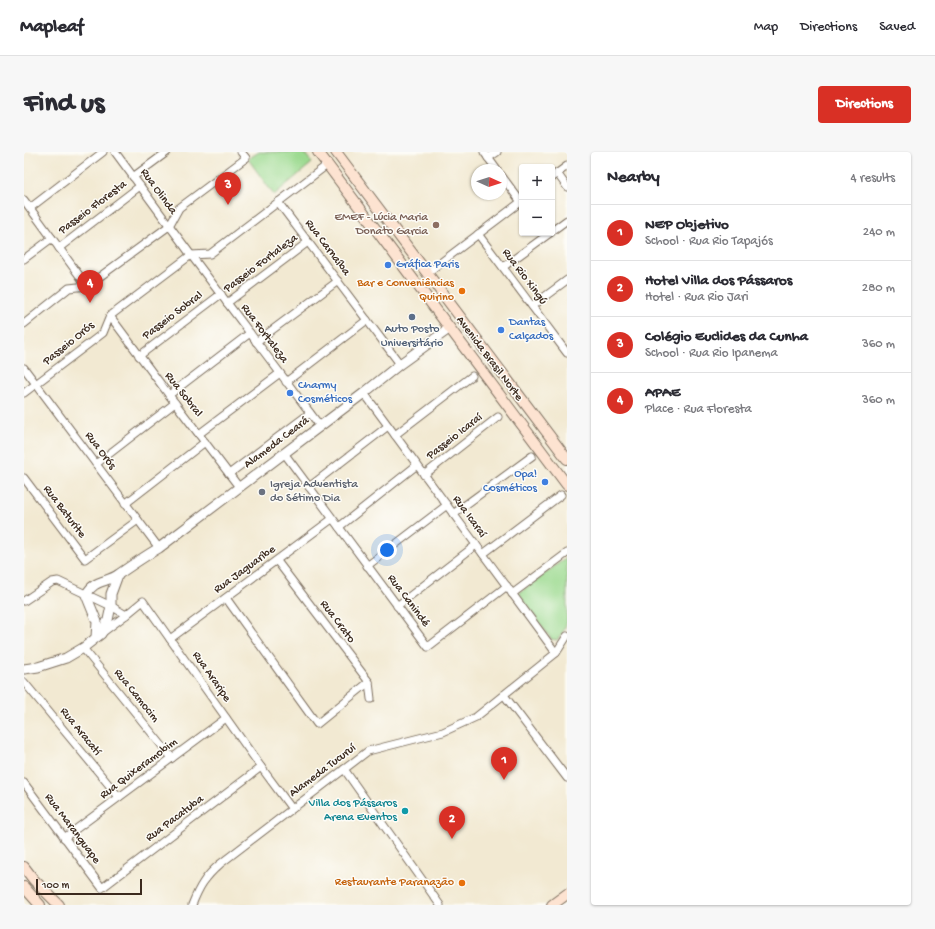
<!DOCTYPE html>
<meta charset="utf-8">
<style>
body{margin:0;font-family:"Gochi Hand",sans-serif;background:#f7f7f7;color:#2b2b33}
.controls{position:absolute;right:12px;top:12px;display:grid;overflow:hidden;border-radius:4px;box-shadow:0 1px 3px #0004}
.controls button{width:36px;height:36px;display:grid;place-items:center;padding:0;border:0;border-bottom:1px solid #e1e1e2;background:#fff;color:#2b2b33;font:20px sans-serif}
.compass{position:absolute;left:447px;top:12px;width:36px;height:36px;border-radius:50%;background:#fff;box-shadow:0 1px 3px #0004;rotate:93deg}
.scale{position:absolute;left:12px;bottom:10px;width:106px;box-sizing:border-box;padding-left:4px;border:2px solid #3b2a1e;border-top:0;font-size:11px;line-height:14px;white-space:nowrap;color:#3b2a1e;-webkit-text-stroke:3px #fdfcf7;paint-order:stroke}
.you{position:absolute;left:363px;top:398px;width:14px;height:14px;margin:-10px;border:3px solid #fff;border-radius:50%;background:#1a73e8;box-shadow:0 0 0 6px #1a73e833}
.badge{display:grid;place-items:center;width:26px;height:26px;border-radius:50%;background:#d93025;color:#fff;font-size:13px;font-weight:700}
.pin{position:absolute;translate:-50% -33px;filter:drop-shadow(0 1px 2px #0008)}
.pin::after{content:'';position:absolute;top:21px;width:14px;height:12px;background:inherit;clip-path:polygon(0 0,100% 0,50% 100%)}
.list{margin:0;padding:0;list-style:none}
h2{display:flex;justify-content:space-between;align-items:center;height:52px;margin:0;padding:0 16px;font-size:17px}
h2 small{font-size:13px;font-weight:400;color:#7c7c81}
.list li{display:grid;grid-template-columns:26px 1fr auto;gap:12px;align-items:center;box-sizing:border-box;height:56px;padding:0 16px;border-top:1px solid #e1e1e2}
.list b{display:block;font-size:15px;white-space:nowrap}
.list p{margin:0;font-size:13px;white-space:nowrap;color:#7c7c81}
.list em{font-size:13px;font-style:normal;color:#7c7c81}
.map{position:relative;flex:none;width:543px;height:753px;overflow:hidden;border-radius:4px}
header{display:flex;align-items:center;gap:24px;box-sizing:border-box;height:56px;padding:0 20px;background:#fff;border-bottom:1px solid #e1e1e2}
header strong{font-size:19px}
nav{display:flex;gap:22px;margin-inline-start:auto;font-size:14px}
.intro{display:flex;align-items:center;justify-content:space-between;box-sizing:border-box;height:96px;padding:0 24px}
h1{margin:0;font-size:28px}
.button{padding:10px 18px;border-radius:4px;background:#d93025;color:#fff;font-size:14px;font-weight:700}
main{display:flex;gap:24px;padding:0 24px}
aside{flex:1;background:#fff;border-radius:4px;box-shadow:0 1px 3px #0004}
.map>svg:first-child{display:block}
.green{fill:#9cda90;stroke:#6c8257}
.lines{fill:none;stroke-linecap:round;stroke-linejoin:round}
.minor-casing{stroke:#7b6d5d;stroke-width:9}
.tertiary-casing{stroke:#7b6d5d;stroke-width:11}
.secondary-casing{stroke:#7b6d5d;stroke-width:12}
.minor{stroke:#fff;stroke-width:7}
.tertiary{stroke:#fff;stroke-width:9}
.secondary{stroke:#fde3d1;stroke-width:10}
.education-dot{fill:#8d6e63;stroke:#fdfcf7;stroke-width:1.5}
.shop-dot{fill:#3f7fe0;stroke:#fdfcf7;stroke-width:1.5}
.food-dot{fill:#e8710a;stroke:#fdfcf7;stroke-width:1.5}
.service-dot{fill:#5c6f8a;stroke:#fdfcf7;stroke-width:1.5}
.worship-dot{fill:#6b7280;stroke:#fdfcf7;stroke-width:1.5}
.culture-dot{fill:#0f9aa8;stroke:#fdfcf7;stroke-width:1.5}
.labels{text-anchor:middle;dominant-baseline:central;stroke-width:3;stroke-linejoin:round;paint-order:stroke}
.street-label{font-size:12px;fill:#3b2a1e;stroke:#fdfcf7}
.education-label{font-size:12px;fill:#785e54;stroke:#fdfcf7;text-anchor:end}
.shop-label{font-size:12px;fill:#366cbe;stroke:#fdfcf7;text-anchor:start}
.food-label{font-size:12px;fill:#c56008;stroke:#fdfcf7;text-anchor:end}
.service-label{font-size:12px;fill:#4e5e75;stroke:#fdfcf7}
.worship-label{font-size:12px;fill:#5b616d;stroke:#fdfcf7;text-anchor:start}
.culture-label{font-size:12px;fill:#0d838f;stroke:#fdfcf7;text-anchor:end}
</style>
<header>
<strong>Mapleaf</strong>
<nav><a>Map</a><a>Directions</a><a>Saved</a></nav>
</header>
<div class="intro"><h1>Find us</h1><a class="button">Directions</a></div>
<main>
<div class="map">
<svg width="543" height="753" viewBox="0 0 543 753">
<rect width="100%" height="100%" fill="#fdfcf7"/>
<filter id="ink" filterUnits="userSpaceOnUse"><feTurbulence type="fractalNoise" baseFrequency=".025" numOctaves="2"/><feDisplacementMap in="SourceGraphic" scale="8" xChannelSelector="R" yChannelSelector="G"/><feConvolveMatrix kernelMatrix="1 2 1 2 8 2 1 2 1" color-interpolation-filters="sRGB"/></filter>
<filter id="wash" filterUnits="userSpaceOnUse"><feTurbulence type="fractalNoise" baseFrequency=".012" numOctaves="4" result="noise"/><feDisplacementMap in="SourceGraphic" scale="16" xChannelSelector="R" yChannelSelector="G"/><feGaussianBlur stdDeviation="0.9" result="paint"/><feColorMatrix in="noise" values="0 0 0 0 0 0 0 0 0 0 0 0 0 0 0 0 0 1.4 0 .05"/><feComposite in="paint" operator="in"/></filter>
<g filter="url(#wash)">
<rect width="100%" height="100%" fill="#f2e9d2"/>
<g class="green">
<path d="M235,0H280L288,11L250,43L224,7Z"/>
<path d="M543,405V470L538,482L533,488L527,487L495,441Z"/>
</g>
</g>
<g filter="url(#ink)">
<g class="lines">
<g class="minor-casing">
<g id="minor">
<path d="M91,0L167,103L296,274"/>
<path d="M460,0L473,18"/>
<path d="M464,6L473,0"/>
<path d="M533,21L543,35"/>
<path d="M477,23L497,50"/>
<path d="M109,25L143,0"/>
<path d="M528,25L543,14"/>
<path d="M0,48L63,134"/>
<path d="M254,50L376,212"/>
<path d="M6,56L79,0"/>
<path d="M528,79L543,68"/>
<path d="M454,82L543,201"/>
<path d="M35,96L116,34"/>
<path d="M0,107L28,86"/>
<path d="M479,115L526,81"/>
<path d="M403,121L498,49"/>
<path d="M203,151L284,90"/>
<path d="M508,154L543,128"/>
<path d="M86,164L167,103L186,102L303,13"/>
<path d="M86,164L145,243L215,335"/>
<path d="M0,172L45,136L63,134L145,74L155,56L222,6L217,0"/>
<path d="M232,190L314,129"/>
<path d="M115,204L197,142"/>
<path d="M0,216L135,396"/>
<path d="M262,230L343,168"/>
<path d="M0,241L79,181L86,164"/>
<path d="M340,241L532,501"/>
<path d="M145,243L226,181"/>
<path d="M175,282L256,221"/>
<path d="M371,283L448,224"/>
<path d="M260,301L404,495L483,434"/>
<path d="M72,312L151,251"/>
<path d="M205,322L286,261"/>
<path d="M400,323L474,265"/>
<path d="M0,326L61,407L114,368"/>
<path d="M285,335L364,274"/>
<path d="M101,352L181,290"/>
<path d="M429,362L508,304"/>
<path d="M315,375L393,313"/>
<path d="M459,402L537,343"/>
<path d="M253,409L345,530L347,547"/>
<path d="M343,414L423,353"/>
<path d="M488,442L543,401"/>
<path d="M202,446L293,572L345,530"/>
<path d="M0,449L28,430L34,429L87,454L102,463"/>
<path d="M373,454L452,393"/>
<path d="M78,481L102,463L119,449L237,615L268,657"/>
<path d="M146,487L308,367"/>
<path d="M59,496L148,606"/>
<path d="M0,530L95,645"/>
<path d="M480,543L543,626"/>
<path d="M320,617L416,753"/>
<path d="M0,631L78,736L237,615"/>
<path d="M40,686L202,566"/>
<path d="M168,753C175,735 181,725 196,712L344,599L419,580L452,565L532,501L543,484"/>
</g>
</g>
<g class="tertiary-casing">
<g id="tertiary">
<path d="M72,485L73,470L62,443C70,427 83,431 95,422C108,413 121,404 135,396L340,241L376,212L426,176"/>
<path d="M0,517L14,515L42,506L59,496L77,482L84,468L87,454V442L94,423"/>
</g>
</g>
<g class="secondary-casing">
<g id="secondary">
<path d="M294,0L543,333"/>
<path d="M312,0L543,307"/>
<path d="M0,715L10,728L35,753"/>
<path d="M0,735L16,753"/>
<path d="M528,753L543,742"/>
</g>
</g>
<use href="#minor" class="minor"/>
<use href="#tertiary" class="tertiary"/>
<use href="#secondary" class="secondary"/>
</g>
</g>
<circle class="education-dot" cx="412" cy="73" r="4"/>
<g class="shop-dot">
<circle cx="364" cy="113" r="4"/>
<circle cx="477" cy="178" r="4"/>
<circle cx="266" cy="241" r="4"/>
<circle cx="521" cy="330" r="4"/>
</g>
<g class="food-dot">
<circle cx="438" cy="139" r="4"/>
<circle cx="438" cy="731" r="4"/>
</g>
<circle class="service-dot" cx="388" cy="165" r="4"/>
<circle class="worship-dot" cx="238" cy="340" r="4"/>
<circle class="culture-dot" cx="381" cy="659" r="4"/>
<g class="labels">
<g class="street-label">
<text transform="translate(134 40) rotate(54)">Rua Olinda</text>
<text transform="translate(69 56) rotate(-37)">Passeio Floresta</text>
<text transform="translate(303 96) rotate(53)">Rua Carnaíba</text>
<text transform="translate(237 112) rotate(-37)">Passeio Fortaleza</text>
<text transform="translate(500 125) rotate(53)">Rua Rio Xingú</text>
<text transform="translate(149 164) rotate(-37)">Passeio Sobral</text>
<text transform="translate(240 182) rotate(53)">Rua Fortaleza</text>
<text transform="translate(45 192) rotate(-39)">Passeio Orós</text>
<text transform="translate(465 207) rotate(53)">Avenida Brasil Norte</text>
<text transform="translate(159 243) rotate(52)">Rua Sobral</text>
<text transform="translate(431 285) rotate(-38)">Passeio Icaraí</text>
<text transform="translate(253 291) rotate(-37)">Alameda Ceará</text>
<text transform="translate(76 299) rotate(53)">Rua Orós</text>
<text transform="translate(40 360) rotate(53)">Rua Baturite</text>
<text transform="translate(445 365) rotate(54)">Rua Icaraí</text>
<text transform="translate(221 418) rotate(-36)">Rua Jaguaribe</text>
<text transform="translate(384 449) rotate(53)">Rua Canindé</text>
<text transform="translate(313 470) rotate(53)">Rua Crato</text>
<text transform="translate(187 525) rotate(55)">Rua Araripe</text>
<text transform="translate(112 544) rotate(51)">Rua Camocim</text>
<text transform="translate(56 580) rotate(51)">Rua Aracatí</text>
<text transform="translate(115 617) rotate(-37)">Rua Quixeramobim</text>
<text transform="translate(299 619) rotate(-37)">Alameda Tucuruí</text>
<text transform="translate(151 667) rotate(-37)">Rua Pacatuba</text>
<text transform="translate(48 677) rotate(53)">Rua Maranguape</text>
</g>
<g class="education-label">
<text x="404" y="66">EMEF - Lúcia Maria<tspan x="404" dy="14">Donato Garcia</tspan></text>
</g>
<g class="shop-label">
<text x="372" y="113">Gráfica Paris</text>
<text x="485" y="171">Dantas<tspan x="485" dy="14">Calçados</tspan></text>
<text x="274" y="234">Charmy<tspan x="274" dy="14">Cosméticos</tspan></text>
<text x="513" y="323" text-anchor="end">Opa!<tspan x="513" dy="14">Cosméticos</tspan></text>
</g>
<g class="food-label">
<text x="430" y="132">Bar e Conveniências<tspan x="430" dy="14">Quirino</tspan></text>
<text x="430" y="731">Restaurante Paranazão</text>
</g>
<g class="service-label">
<text x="388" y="178">Auto Posto<tspan x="388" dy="14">Universitário</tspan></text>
</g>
<g class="worship-label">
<text x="246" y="333">Igreja Adventista<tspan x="246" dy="14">do Sétimo Dia</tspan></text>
</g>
<g class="culture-label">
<text x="373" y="652">Villa dos Pássaros<tspan x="373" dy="14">Arena Eventos</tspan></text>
</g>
</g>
</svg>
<div class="controls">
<button>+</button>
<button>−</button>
</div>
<svg class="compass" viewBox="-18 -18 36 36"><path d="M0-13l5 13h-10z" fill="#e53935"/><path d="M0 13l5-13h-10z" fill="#7c7c81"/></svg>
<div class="scale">100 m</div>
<div class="you"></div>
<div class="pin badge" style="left:480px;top:628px">1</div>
<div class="pin badge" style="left:428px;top:687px">2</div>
<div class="pin badge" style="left:204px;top:53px">3</div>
<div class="pin badge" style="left:66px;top:151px">4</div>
</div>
<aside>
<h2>Nearby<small>4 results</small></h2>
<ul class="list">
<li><span class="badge">1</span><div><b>NEP Objetivo</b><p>School · Rua Rio Tapajós</p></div><em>240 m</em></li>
<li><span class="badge">2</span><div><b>Hotel Villa dos Pássaros</b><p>Hotel · Rua Rio Jari</p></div><em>280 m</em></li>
<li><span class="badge">3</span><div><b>Colégio Euclides da Cunha</b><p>School · Rua Rio Ipanema</p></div><em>360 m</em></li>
<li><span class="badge">4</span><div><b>APAE</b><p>Place · Rua Floresta</p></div><em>360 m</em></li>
</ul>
</aside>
</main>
